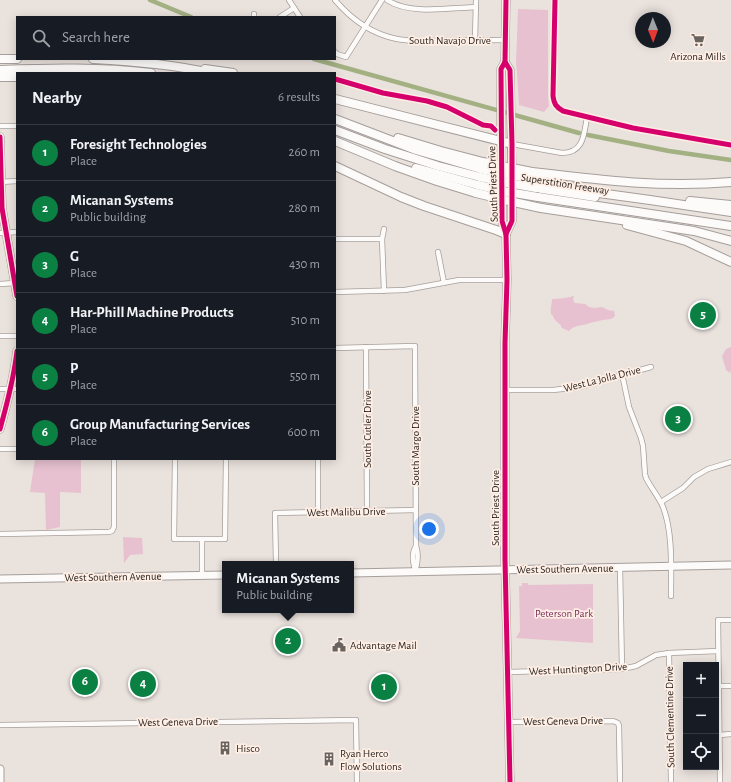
<!DOCTYPE html>
<meta charset="utf-8">
<style>
body{margin:0;font-family:"Alegreya Sans",sans-serif;background:#20242c;color:#f1f3f6}
.controls{position:absolute;right:12px;bottom:12px;display:grid;overflow:hidden;border-radius:0px;box-shadow:0 2px 10px #0003}
.controls button{width:36px;height:36px;display:grid;place-items:center;padding:0;border:0;border-bottom:1px solid #363941;background:#171b24;color:#f1f3f6;font:20px sans-serif}
.compass{position:absolute;left:635px;top:12px;width:36px;height:36px;border-radius:50%;background:#171b24;box-shadow:0 2px 10px #0003;rotate:179deg}
.you{position:absolute;left:429px;top:529px;width:14px;height:14px;margin:-10px;border:3px solid #fff;border-radius:50%;background:#1a73e8;box-shadow:0 0 0 6px #1a73e833}
.badge{display:grid;place-items:center;width:26px;height:26px;border-radius:50%;background:#0b8043;color:#fff;font-size:13px;font-weight:700}
.pin{position:absolute;translate:-50% -50%;border:2px solid #fff;box-shadow:0 1px 4px #0006}
.popup{position:absolute;left:222px;top:561px;width:132px;height:52px;box-sizing:border-box;display:grid;place-content:center;border-radius:0px;background:#171b24;filter:drop-shadow(0 1px 3px #0005);font-size:13px;white-space:nowrap;color:#9ea1a6}
.popup b{font-size:15px;color:#f1f3f6}
.popup::after{content:'';position:absolute;left:50%;top:100%;margin-left:-8px;border:8px solid transparent;border-top-color:#171b24}
.list{margin:0;padding:0;list-style:none}
h2{display:flex;justify-content:space-between;align-items:center;height:52px;margin:0;padding:0 16px;font-size:17px}
h2 small{font-size:13px;font-weight:400;color:#9ea1a6}
.list li{display:grid;grid-template-columns:26px 1fr auto;gap:12px;align-items:center;box-sizing:border-box;height:56px;padding:0 16px;border-top:1px solid #363941}
.list b{display:block;font-size:15px;white-space:nowrap}
.list p{margin:0;font-size:13px;white-space:nowrap;color:#9ea1a6}
.list em{font-size:13px;font-style:normal;color:#9ea1a6}
.icon{flex:none;width:22px;height:22px;fill:none;stroke:currentColor;stroke-width:2;stroke-linecap:round;stroke-linejoin:round}
.map{position:relative;flex:none;width:731px;height:782px;overflow:hidden}
.search{position:absolute;background:#171b24;box-shadow:0 2px 10px #0003;left:16px;top:16px;width:320px;height:44px;display:flex;align-items:center;gap:10px;box-sizing:border-box;padding:0 14px;border-radius:0px;color:#9ea1a6;font-size:15px}
.panel{position:absolute;background:#171b24;box-shadow:0 2px 10px #0003;left:16px;top:72px;width:320px;height:388px;border-radius:0px}
.map>svg:first-child{display:block}
.green{fill:#e7c1d0}
.lines{fill:none;stroke-linecap:round;stroke-linejoin:round}
.canal{stroke:#a3b082;stroke-width:4.5}
.street-casing{stroke:#a59e9a;stroke-width:6}
.secondary-casing{stroke:#a59e9a;stroke-width:9}
.highway-casing{stroke:#a59e9a;stroke-width:10}
.street{stroke:#fcfbfa;stroke-width:4.5}
.secondary{stroke:#fcfbfa;stroke-width:7}
.highway{stroke:#fcfbfa;stroke-width:8}
.highway-bridge-casing{stroke:#a59e9a;stroke-width:10;stroke-linecap:butt}
.highway-bridge{stroke:#fcfbfa;stroke-width:8}
.cycleway-casing{stroke:#feeee4;stroke-width:8}
.cycleway{stroke:#d6006c;stroke-width:5}
.labels{text-anchor:middle;dominant-baseline:central;stroke-width:3.5;stroke-linejoin:round;paint-order:stroke}
.street-label{font-size:11px;fill:#241f1b;stroke:#feeee4}
.poi-label{font-size:11px;fill:#241f1b;stroke:#feeee4;text-anchor:start}
.park-label{font-size:11px;fill:#7b2d5c;stroke:#feeee4}
</style>
<div class="map">
<svg width="731" height="782" viewBox="0 0 731 782">
<rect width="100%" height="100%" fill="#eae2dd"/>
<g class="green">
<path d="M518,9L548,10V97L549,106L544,112L519,105L517,72L516,64Z"/>
<path d="M574,296L573,300L575,303L585,304L589,307L594,308L602,307L608,310L614,311L615,316C611,320 609,319 603,320C598,321 592,322 587,324C581,326 574,325 569,331L562,328C560,323 559,324 555,320C553,317 554,316 551,314C550,308 552,304 552,299C560,299 566,298 574,296Z"/>
<path d="M731,347V370L730,373L726,370L722,356L726,349Z"/>
<path d="M35,459H81V493L60,492V527L46,530L45,493L30,492Z"/>
<path d="M123,537L142,538L143,554L130,555L124,563Z"/>
<path d="M522,583H528V585L593,584V643L516,638L520,631L519,586H522Z"/>
</g>
<g class="lines">
<g class="canal">
<path d="M150,0L191,17"/>
<path d="M314,59L579,133"/>
<path d="M588,135L669,151L731,160"/>
</g>
<g class="street-casing">
<g id="street">
<path d="M289,0L300,17"/>
<path d="M335,0C351,19 372,34 397,39C402,40 407,40 412,41L506,40"/>
<path d="M387,0C410,15 449,8 476,7"/>
<path d="M254,14V17"/>
<path d="M280,17L294,8"/>
<path d="M475,41L476,0"/>
<path d="M335,52L337,54L346,57L382,0"/>
<path d="M0,126H17"/>
<path d="M512,144L562,153C584,153 584,134 587,117"/>
<path d="M0,182L17,181"/>
<path d="M0,233L17,232"/>
<path d="M335,239H382"/>
<path d="M438,252L444,283"/>
<path d="M0,284L16,283"/>
<path d="M384,291L382,239L384,229"/>
<path d="M335,292L405,290L459,280H507"/>
<path d="M0,336H17"/>
<path d="M366,347L367,511"/>
<path d="M335,348L415,346L416,546C419,555 418,563 415,572"/>
<path d="M622,374L629,407L641,438L643,446L645,474L646,478C651,488 659,497 663,507C673,532 671,569 671,596"/>
<path d="M0,389H17"/>
<path d="M505,390H553L571,388L583,386L651,367"/>
<path d="M0,449H17"/>
<path d="M175,459L174,539H225L226,459"/>
<path d="M318,459V512"/>
<path d="M661,502L683,488L694,477L708,469L731,462"/>
<path d="M0,534L109,532L112,531L114,527V459"/>
<path d="M202,540V576"/>
<path d="M276,564L275,513L416,510"/>
<path d="M620,567L622,669"/>
<path d="M415,570C413,562 411,554 416,546"/>
<path d="M669,653L671,782"/>
<path d="M507,672L622,669L636,666L656,655L669,653L718,651"/>
<path d="M719,686H731"/>
<path d="M508,722L613,721L618,723L619,726L620,782"/>
<path d="M0,725L356,720L357,782"/>
<path d="M720,735L731,734"/>
<path d="M720,782L718,620H731"/>
</g>
</g>
<g class="secondary-casing">
<g id="secondary">
<path d="M505,62L510,70L512,173"/>
<path d="M0,137L2,208L17,296"/>
<path d="M501,171V69L505,62L506,0"/>
<path d="M502,185V221L506,234L507,280L505,343V559L510,782"/>
<path d="M506,234L512,221V188"/>
<path d="M0,429C7,404 14,378 17,351"/>
<path d="M351,573L731,565"/>
<path d="M0,579L225,575"/>
<path d="M0,769V782"/>
</g>
</g>
<g class="highway-casing">
<g id="highway">
<path d="M0,59H17"/>
<path d="M93,59C133,61 171,64 210,73"/>
<path d="M205,69L233,73"/>
<path d="M0,70C51,68 101,67 151,73"/>
<path d="M0,77H17"/>
<path d="M335,99L512,144"/>
<path d="M335,119L416,150L481,169"/>
<path d="M335,130L385,149L438,166L480,177"/>
<path d="M398,138L441,151L483,162"/>
<path d="M335,141L395,166L437,181L476,193"/>
<path d="M335,166L401,197L424,206L496,230L506,234"/>
<path d="M416,168L478,185"/>
<path d="M532,172C599,180 663,188 731,182"/>
<path d="M534,179L599,193L650,200L731,212"/>
<path d="M536,188L595,197"/>
<path d="M538,197L731,226"/>
<path d="M690,201L731,205"/>
<path d="M541,208L668,227L694,231L731,241"/>
<path d="M627,225L686,241L731,262"/>
</g>
</g>
<use href="#street" class="street"/>
<use href="#secondary" class="secondary"/>
<use href="#highway" class="highway"/>
<g class="highway-bridge-casing">
<g id="highway-bridge">
<path d="M483,162L532,172"/>
<path d="M481,169L509,175L534,179"/>
<path d="M480,177L508,183L536,188"/>
<path d="M478,185L508,192L538,197"/>
<path d="M476,193L509,201L541,208"/>
</g>
</g>
<use href="#highway-bridge" class="highway-bridge"/>
<g class="cycleway-casing">
<g id="cycleway">
<path d="M506,0L505,62L501,69L502,221L506,234L507,280L505,343V559L510,782"/>
<path d="M555,0L553,96C554,104 556,107 563,111L633,128L731,145"/>
<path d="M505,62L510,70L512,144V221L506,234"/>
<path d="M335,79L383,93L427,101L447,107L483,125L491,126L495,130"/>
<path d="M0,137L2,208L17,296"/>
<path d="M0,429C7,404 14,378 17,351"/>
</g>
</g>
<use href="#cycleway" class="cycleway"/>
</g>
<defs>
<g id="supermarket-bare" transform="scale(1.08)"><path d="M-6-5.5h2.5l.6 2H6L4.5 2H-2.5L-4.4-4H-6ZM-1.5 3.2a1.3 1.3 0 1 0 .1 0ZM3 3.2a1.3 1.3 0 1 0 .1 0Z" fill="#69635f" stroke="#feeee4" stroke-width="2.5" paint-order="stroke"/></g>
<g id="civic-bare" transform="scale(1.08)"><path d="M-.6-6.5H3V-4.5H.6V-3L4-1V1h2V6H-6V1h2V-1L-.6-3ZM-1.2 2.5V6h2.4V2.5Z" fill="#69635f" stroke="#feeee4" stroke-width="2.5" paint-order="stroke"/></g>
<g id="building-bare" transform="scale(1.08)"><path d="M-4-6H4V6H1V3H-1V6H-4ZM-2.5-4.3h1.7v1.8h-1.7ZM.8-4.3h1.7v1.8H.8ZM-2.5-1h1.7V.8h-1.7ZM.8-1h1.7V.8H.8Z" fill="#69635f" stroke="#feeee4" stroke-width="2.5" paint-order="stroke"/></g>
</defs>
<g fill-rule="evenodd">
<use href="#supermarket-bare" x="698" y="40"/>
<use href="#civic-bare" x="339" y="645"/>
<use href="#building-bare" x="225" y="748"/>
<use href="#building-bare" x="329" y="759"/>
</g>
<g class="labels">
<g class="street-label">
<text x="450" y="40">South Navajo Drive</text>
<text transform="translate(493 184) rotate(-92)">South Priest Drive</text>
<text transform="translate(565 184) rotate(9)">Superstition Freeway</text>
<text transform="translate(602 379) rotate(-14)">West La Jolla Drive</text>
<text transform="translate(367 429) rotate(-90)">South Cutler Drive</text>
<text transform="translate(415 446) rotate(-90)">South Margo Drive</text>
<text transform="translate(495 508) rotate(-90)">South Priest Drive</text>
<text transform="translate(346 512) rotate(-1)">West Malibu Drive</text>
<text transform="translate(565 569) rotate(-1)">West Southern Avenue</text>
<text transform="translate(113 577) rotate(-1)">West Southern Avenue</text>
<text transform="translate(578 669) rotate(-3)">West Huntington Drive</text>
<text transform="translate(670 717) rotate(-91)">South Clementine Drive</text>
<text transform="translate(563 721) rotate(-1)">West Geneva Drive</text>
<text transform="translate(178 722) rotate(-1)">West Geneva Drive</text>
</g>
<g class="poi-label">
<text x="698" y="56" text-anchor="middle">Arizona Mills</text>
<text x="350" y="645">Advantage Mail</text>
<text x="236" y="748">Hisco</text>
<text x="340" y="753">Ryan Herco<tspan x="340" dy="13">Flow Solutions</tspan></text>
</g>
<g class="park-label">
<text x="564" y="613">Peterson Park</text>
</g>
</g>
</svg>
<div class="controls">
<button>+</button>
<button>−</button>
<button><svg class="icon" aria-label="locate" viewBox="0 0 24 24"><circle cx="12" cy="12" r="6"/><path d="M12 2v4M12 18v4M2 12h4M18 12h4"/></svg></button>
</div>
<svg class="compass" viewBox="-18 -18 36 36"><path d="M0-13l5 13h-10z" fill="#e53935"/><path d="M0 13l5-13h-10z" fill="#9ea1a6"/></svg>
<div class="you"></div>
<div class="pin badge" style="left:384px;top:687px">1</div>
<div class="pin badge" style="left:288px;top:641px">2</div>
<div class="popup"><b>Micanan Systems</b>Public building</div>
<div class="pin badge" style="left:678px;top:419px">3</div>
<div class="pin badge" style="left:143px;top:684px">4</div>
<div class="pin badge" style="left:703px;top:315px">5</div>
<div class="pin badge" style="left:85px;top:682px">6</div>
<div class="search"><svg class="icon" aria-label="search" viewBox="0 0 24 24"><circle cx="10" cy="10" r="6"/><path d="M15 15l6 6"/></svg>Search here</div>
<section class="panel">
<h2>Nearby<small>6 results</small></h2>
<ul class="list">
<li><span class="badge">1</span><div><b>Foresight Technologies</b><p>Place</p></div><em>260 m</em></li>
<li><span class="badge">2</span><div><b>Micanan Systems</b><p>Public building</p></div><em>280 m</em></li>
<li><span class="badge">3</span><div><b>G</b><p>Place</p></div><em>430 m</em></li>
<li><span class="badge">4</span><div><b>Har-Phill Machine Products</b><p>Place</p></div><em>510 m</em></li>
<li><span class="badge">5</span><div><b>P</b><p>Place</p></div><em>550 m</em></li>
<li><span class="badge">6</span><div><b>Group Manufacturing Services</b><p>Place</p></div><em>600 m</em></li>
</ul>
</section>
</div>
